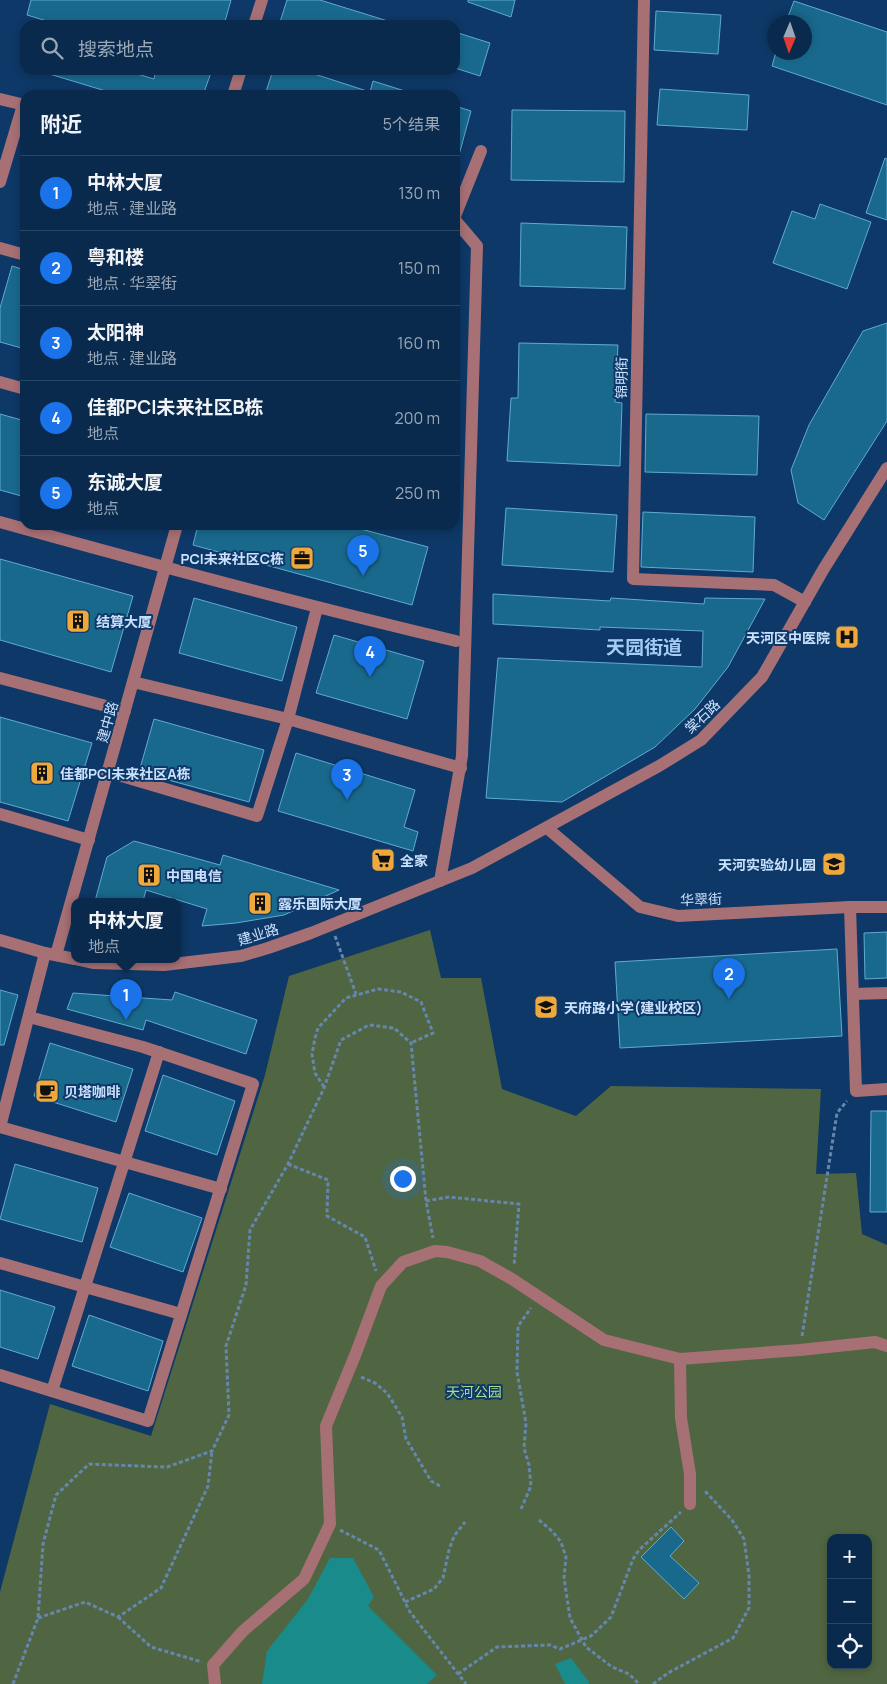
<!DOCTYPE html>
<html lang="zh">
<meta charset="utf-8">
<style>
body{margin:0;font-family:Manrope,"Noto Sans SC",sans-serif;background:#133254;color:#f1f3f6}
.controls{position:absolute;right:15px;bottom:15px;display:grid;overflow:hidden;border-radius:10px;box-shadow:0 2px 8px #0003}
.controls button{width:45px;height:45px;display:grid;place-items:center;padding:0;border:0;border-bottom:1px solid #2a4665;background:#0a2a4d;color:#f1f3f6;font:25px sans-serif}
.compass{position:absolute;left:767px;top:15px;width:45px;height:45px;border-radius:50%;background:#0a2a4d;box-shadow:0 2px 8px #0003;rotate:182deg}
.you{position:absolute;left:402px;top:1178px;width:18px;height:18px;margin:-12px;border:4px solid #fff;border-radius:50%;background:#1a73e8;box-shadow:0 0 0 8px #1a73e833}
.badge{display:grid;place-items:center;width:32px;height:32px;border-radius:50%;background:#1a73e8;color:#fff;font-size:16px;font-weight:700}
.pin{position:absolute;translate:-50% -41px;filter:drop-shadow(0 1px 2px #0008)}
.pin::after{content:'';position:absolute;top:26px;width:18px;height:15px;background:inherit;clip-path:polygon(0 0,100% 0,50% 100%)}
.popup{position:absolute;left:71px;top:898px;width:110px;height:65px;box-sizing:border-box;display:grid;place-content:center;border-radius:10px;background:#0a2a4d;filter:drop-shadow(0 1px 4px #0005);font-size:16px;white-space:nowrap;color:#99a7b6}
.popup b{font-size:19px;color:#f1f3f6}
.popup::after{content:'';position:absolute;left:50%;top:100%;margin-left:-10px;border:10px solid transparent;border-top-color:#0a2a4d}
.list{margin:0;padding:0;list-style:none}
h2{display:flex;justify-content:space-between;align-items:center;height:65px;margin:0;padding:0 20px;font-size:21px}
h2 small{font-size:16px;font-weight:400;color:#99a7b6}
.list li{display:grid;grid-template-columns:32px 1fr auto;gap:15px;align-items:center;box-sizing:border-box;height:75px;padding:0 20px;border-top:1px solid #2a4665}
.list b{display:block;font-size:19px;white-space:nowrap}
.list p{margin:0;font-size:16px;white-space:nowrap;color:#99a7b6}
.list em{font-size:16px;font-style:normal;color:#99a7b6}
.icon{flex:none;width:28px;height:28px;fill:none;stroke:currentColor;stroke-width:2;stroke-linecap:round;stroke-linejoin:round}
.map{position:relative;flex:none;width:887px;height:1684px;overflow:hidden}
.search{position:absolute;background:#0a2a4d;box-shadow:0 2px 8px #0003;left:20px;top:20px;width:440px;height:55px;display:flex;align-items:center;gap:12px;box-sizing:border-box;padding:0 18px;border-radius:15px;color:#99a7b6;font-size:19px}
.panel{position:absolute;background:#0a2a4d;box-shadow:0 2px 8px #0003;left:20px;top:90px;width:440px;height:440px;border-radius:15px}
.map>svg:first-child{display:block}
.green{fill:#506642;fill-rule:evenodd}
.water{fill:#188b8a}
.building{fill:#19698d;stroke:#61aad2}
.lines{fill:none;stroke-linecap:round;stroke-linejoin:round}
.path{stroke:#6586ad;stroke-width:3;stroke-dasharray:4 2.5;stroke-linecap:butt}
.minor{stroke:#a77075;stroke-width:12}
.labels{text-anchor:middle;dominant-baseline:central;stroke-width:4;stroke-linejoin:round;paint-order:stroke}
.street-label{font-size:14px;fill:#cae1fe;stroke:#0e3867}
.poi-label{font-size:14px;font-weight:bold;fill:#cae1fe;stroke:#0e3867;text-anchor:start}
.park-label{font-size:14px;fill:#a9dc87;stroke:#0e3867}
.district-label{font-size:19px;font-weight:bold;fill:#a6cbf7;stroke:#0e3867}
</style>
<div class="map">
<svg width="887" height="1684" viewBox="0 0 887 1684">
<rect width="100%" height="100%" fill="#0e3867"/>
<path class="green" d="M430,930L441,978H481L502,1089L576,1116L611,1086L821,1089L816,1174L856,1173L862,1234L887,1245V1684H0V1592L50,1404L151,1436L265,1075L289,976ZM831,1538H868V1665H831Z"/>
<g class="water">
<path d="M330,1558H353L374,1597L368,1606L437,1675L427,1684H262L267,1651L308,1599Z"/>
<path d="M571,1658L589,1682V1684H565L555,1664Z"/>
</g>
<g class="building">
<path d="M31,0H231L224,25H60L27,15Z"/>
<path d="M287,0H320L391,22V25H291L280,22Z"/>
<path d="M468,0H515L511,17L468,2Z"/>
<path d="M794,1L887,32V105L772,66L776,52H804V22H786Z"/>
<path d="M656,11L721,15L718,54L654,50Z"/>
<path d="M455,32L490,43L480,76L455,68Z"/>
<path d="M47,70H124L154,79L156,70H212L203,95H119L46,73Z"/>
<path d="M273,70H302L370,92L373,81L408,92V95H265Z"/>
<path d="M660,89L749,95L747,130L657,125Z"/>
<path d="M455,106L471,111L459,155H455Z"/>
<path d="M512,110L625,111L624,182L511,180Z"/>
<path d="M885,158L887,159V220L866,213Z"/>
<path d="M820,204L871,222L847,289L773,263L792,211L815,219Z"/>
<path d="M521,223L627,227L625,289L520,286Z"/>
<path d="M12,266L25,270V349L0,342V308Z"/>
<path d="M887,323V421L824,520L798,503L791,470L809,425L863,331Z"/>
<path d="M519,343L618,345L615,402L622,403L620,466L507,461L511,398H518Z"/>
<path d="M0,414L25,421V497L0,490Z"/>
<path d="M646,414L759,416L757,475L645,472Z"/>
<path d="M506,508L617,515L613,572L502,565Z"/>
<path d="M643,512L755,517L753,572L641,567Z"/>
<path d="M198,525H346L428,547L412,605L193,545Z"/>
<path d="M0,559L133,596L111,672L0,640Z"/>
<path d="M493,594L610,601L611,598L704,604L705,598L765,599L728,667L695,709L655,747L562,802L486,798L498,658L702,667L703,631L600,627V630L493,624Z"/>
<path d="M194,598L297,627L282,681L179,653Z"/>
<path d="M334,635L424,661L407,719L316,693Z"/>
<path d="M0,717L92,743L68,821L0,802Z"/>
<path d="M154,719L264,750L249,802L139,772Z"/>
<path d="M296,753L415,790L404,827L418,832L413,851L278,811Z"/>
<path d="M134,841L220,865L223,855L339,890L284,915L236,923L202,926L207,909L146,890L143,901H95L107,857Z"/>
<path d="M887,932V978L865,979L864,933Z"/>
<path d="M837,949L842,1036L620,1048L615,962Z"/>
<path d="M0,990L18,995L4,1045H0Z"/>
<path d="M175,992L257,1020L246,1054L146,1020L143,1030L67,1009L73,993L172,1000Z"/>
<path d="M50,1043L133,1069L116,1122L34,1096Z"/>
<path d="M163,1075L235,1101L217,1155L145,1131Z"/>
<path d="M871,1111H887V1212H870Z"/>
<path d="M15,1164L98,1188L82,1242L0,1219Z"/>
<path d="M129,1193L202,1218L183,1272L110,1247Z"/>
<path d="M0,1290L55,1307L38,1359L0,1347Z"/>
<path d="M89,1315L163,1341L148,1391L72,1366Z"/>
<path d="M671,1527L684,1541L670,1556L699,1583L684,1599L641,1557Z"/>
</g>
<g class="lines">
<g class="path">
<path d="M335,936L356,994"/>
<path d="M324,1087L315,1073L312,1054L315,1038L318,1028L346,998L378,989L401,992L421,1002L433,1033L411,1043"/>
<path d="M288,1164L328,1180L327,1216L365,1237L376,1271"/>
<path d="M426,1201L449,1197L519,1204L514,1266"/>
<path d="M802,1336L837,1113L847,1101"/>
<path d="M361,1377L375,1383L387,1393L402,1417L406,1439L418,1459L431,1481L442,1487"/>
<path d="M521,1509L531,1486L529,1465L524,1448L526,1423L517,1372L518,1326L531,1308"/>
<path d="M539,1520L552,1531L561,1542L566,1557L564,1578L570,1618L586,1647L612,1667L629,1674L639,1684"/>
<path d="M340,1530L379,1550L410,1612L466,1684"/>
<path d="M405,1602L434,1589L443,1578L449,1550L454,1536L465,1522"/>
<path d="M118,1617L151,1647L202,1662"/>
<path d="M38,1618L85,1602L118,1617L161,1588L208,1486L212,1451"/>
<path d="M458,1674L497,1647L550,1645L560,1649L591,1636L611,1617L633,1559L639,1550L681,1512"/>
<path d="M13,1684L38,1618L43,1544L56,1495L89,1464L167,1467L212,1451L229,1415L226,1346L246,1285L250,1230L288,1164L324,1088L341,1040L369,1025L394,1028L411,1043L426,1201L433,1238"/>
<path d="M653,1684L668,1673L733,1638L749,1608V1575L744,1539L732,1520L704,1490"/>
</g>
<g class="minor">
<path d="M644,0L633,579L774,585L805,602"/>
<path d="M254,25L262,0"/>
<path d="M233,95L241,70"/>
<path d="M0,99L25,105"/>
<path d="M0,182L23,105"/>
<path d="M455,216L481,151"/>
<path d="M0,248L25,255"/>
<path d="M0,382L25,389"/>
<path d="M0,522C151,564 303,605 456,641"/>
<path d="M0,678L125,711"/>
<path d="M133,682L288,719L461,768"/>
<path d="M108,772L257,816L288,719L317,608"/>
<path d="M0,814L89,840"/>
<path d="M547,828L640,907L678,916L850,907H887"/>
<path d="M440,881L462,756L477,246L455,220"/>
<path d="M850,907L856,1091L887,1089"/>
<path d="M0,940L45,953L75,959"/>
<path d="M56,955L177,525"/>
<path d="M75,959L93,963L164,965L241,956L268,948L311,933L472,868L659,766L701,740L762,677L823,570L887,468"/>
<path d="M853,994L887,993"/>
<path d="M0,1127L221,1189"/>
<path d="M0,1127L45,953"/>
<path d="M0,1263L181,1314"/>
<path d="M680,1359L681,1418L690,1474V1504"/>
<path d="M0,1375L148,1421L253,1084L143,1047L29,1017"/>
<path d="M52,1391L159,1052"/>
<path d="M215,1684L213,1665L243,1631L304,1579L330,1524L326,1426L356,1353L381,1286L403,1262L435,1251L447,1252L480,1261L512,1279L604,1340L680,1359L800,1350L875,1342L887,1346"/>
</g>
</g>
<defs>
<g id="office-square" transform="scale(1.25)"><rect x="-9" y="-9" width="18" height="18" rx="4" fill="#eea83c" stroke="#0e3867"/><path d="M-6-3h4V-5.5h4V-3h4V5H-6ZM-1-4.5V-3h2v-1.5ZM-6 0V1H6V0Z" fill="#111"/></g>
<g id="building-square" transform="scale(1.25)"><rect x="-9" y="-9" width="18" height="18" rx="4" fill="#eea83c" stroke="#0e3867"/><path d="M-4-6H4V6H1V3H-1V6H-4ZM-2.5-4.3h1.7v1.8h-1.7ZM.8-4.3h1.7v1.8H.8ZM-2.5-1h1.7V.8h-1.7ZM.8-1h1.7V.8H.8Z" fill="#111"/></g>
<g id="hospital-square" transform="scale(1.25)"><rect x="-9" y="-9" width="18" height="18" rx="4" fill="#eea83c" stroke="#0e3867"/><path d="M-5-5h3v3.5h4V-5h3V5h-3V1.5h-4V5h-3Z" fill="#111"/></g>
<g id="supermarket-square" transform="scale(1.25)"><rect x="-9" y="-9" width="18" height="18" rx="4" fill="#eea83c" stroke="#0e3867"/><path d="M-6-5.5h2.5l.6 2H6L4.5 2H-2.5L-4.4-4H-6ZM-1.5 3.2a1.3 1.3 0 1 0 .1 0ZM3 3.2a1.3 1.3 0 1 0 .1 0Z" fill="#111"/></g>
<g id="school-square" transform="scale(1.25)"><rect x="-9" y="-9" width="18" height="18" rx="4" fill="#eea83c" stroke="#0e3867"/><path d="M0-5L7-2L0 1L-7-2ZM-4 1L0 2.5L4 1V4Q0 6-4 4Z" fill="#111"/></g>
<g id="cafe-square" transform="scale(1.25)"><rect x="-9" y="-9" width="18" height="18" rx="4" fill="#eea83c" stroke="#0e3867"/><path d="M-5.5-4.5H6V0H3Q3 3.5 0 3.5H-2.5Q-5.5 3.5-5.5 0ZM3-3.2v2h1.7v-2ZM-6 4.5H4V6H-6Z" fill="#111"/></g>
</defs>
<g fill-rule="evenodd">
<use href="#office-square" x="302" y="558"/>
<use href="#building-square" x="78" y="621"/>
<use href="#hospital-square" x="847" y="637"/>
<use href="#building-square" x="42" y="773"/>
<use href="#supermarket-square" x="383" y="860"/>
<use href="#school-square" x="834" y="864"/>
<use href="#building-square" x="149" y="875"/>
<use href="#building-square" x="260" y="903"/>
<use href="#school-square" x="546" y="1007"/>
<use href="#cafe-square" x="47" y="1091"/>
</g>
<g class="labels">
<g class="street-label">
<text transform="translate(621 378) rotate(-89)">锦明街</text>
<text transform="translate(702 716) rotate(-43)">棠石路</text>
<text transform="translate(107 722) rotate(-74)">建中路</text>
<text transform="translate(701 899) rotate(-2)">华翠街</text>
<text transform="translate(258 934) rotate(-17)">建业路</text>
</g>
<g class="poi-label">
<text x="284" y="558" text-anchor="end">PCI未来社区C栋</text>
<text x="96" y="621">结算大厦</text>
<text x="830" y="637" text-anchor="end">天河区中医院</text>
<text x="60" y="773">佳都PCI未来社区A栋</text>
<text x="400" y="860">全家</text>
<text x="816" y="864" text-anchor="end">天河实验幼儿园</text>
<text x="166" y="875">中国电信</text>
<text x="278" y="903">露乐国际大厦</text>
<text x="564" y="1007">天府路小学(建业校区)</text>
<text x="64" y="1091">贝塔咖啡</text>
</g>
<g class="park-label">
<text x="474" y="1391">天河公园</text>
</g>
<g class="district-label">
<text x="644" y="647">天园街道</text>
</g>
</g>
</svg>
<div class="controls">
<button>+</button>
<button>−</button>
<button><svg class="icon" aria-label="locate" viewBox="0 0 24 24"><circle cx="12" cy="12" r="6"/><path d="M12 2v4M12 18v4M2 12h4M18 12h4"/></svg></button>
</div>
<svg class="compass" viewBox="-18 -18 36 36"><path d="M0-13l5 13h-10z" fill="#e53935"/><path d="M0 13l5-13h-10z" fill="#99a7b6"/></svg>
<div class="you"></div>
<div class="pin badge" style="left:126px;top:1020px">1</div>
<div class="popup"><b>中林大厦</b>地点</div>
<div class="pin badge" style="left:729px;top:999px">2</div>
<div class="pin badge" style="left:347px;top:800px">3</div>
<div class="pin badge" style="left:370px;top:677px">4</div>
<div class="pin badge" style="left:363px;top:576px">5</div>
<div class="search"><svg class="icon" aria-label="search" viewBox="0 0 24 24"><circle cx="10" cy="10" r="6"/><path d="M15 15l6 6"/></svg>搜索地点</div>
<section class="panel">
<h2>附近<small>5个结果</small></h2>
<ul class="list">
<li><span class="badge">1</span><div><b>中林大厦</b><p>地点 · 建业路</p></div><em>130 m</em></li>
<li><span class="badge">2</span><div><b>粤和楼</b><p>地点 · 华翠街</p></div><em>150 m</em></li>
<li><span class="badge">3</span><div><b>太阳神</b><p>地点 · 建业路</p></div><em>160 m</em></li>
<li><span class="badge">4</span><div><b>佳都PCI未来社区B栋</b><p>地点</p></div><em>200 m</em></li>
<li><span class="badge">5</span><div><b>东诚大厦</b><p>地点</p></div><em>250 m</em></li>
</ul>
</section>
</div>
